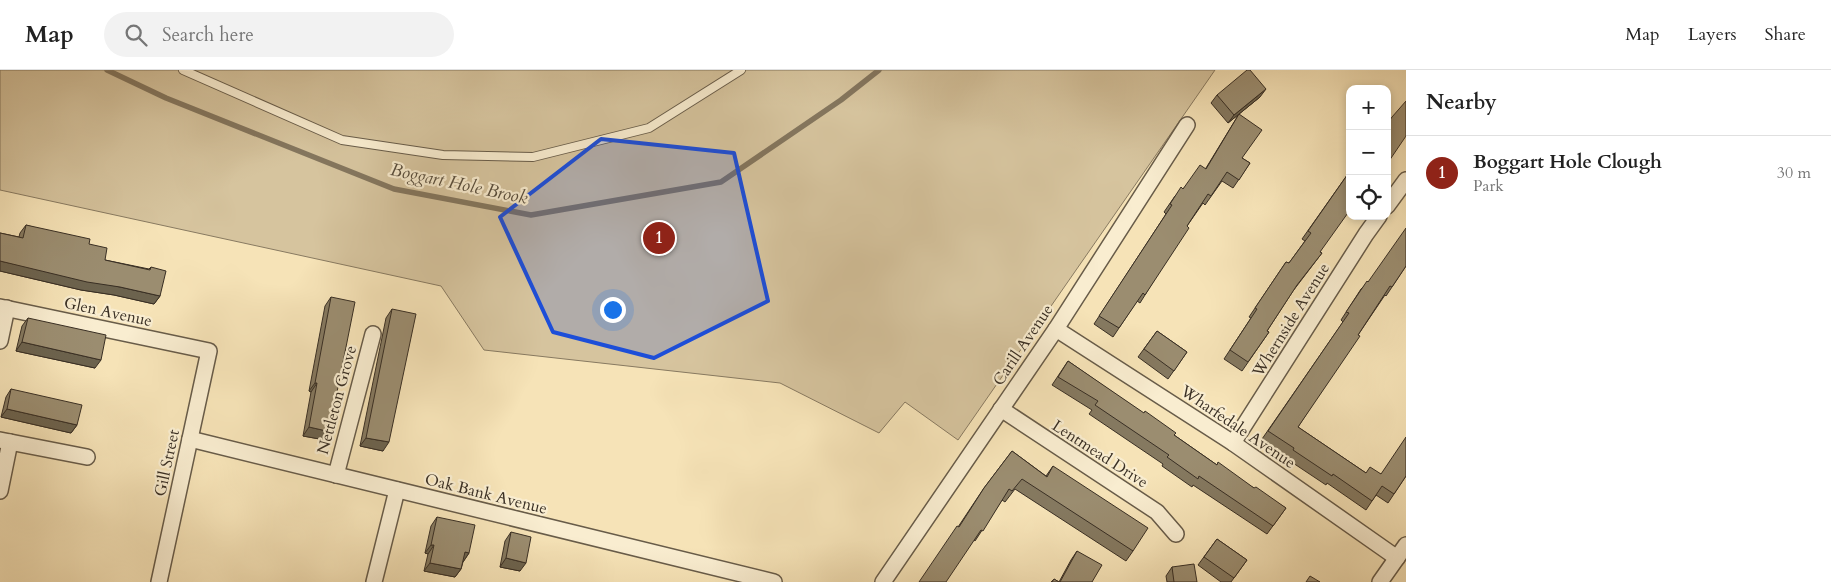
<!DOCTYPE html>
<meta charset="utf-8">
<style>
body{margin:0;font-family:Cardo,serif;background:#f2f2f2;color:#222}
.controls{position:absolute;right:15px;top:15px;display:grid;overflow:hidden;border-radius:10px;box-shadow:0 2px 8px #0003}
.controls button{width:45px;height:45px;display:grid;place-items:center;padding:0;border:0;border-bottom:1px solid #e0e0e0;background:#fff;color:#222;font:25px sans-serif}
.you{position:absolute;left:612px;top:239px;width:18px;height:18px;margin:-12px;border:4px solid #fff;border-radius:50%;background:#1a73e8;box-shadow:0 0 0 8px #1a73e833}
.badge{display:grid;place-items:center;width:32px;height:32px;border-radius:50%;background:#8f2418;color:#fff;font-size:16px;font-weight:700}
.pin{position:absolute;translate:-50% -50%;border:2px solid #fff;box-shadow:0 1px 5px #0006}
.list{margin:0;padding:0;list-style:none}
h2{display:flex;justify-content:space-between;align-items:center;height:65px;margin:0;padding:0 20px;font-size:21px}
h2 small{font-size:16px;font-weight:400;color:#767676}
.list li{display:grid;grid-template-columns:32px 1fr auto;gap:15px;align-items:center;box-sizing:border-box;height:75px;padding:0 20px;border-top:1px solid #e0e0e0}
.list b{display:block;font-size:19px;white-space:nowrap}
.list p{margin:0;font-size:16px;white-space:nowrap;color:#767676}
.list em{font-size:16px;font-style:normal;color:#767676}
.icon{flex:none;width:28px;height:28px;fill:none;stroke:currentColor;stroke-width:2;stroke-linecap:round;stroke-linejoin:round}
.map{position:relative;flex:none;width:1406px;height:512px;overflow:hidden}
header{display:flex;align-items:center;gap:30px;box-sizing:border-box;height:70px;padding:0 25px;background:#fff;border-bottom:1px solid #e0e0e0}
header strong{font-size:24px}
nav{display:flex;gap:28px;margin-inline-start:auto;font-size:18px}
.search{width:350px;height:45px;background:#f2f2f2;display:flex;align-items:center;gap:12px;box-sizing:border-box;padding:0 18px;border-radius:28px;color:#767676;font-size:19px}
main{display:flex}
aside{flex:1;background:#fff}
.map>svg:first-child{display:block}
.green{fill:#d6c49e;stroke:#887a61}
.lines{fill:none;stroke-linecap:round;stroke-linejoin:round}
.stream{stroke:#84765e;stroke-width:5.5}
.service-casing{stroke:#685c49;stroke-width:10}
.minor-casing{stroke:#685c49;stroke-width:18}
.service{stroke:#f9edd0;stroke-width:8}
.minor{stroke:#f9edd0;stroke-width:15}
.wall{fill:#857960;stroke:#392f24}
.shaded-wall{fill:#6c634e;stroke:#392f24}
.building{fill:#9b8d70;stroke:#392f24}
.marked{fill:#1d4ed8;fill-opacity:0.2;stroke:#1d4ed8;stroke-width:4;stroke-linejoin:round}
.labels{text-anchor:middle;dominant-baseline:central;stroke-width:4.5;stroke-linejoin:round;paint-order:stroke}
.street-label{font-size:16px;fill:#392f24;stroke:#f9edd0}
.water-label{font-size:18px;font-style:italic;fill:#584d3c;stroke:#f9edd0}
</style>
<header>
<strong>Map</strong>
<div class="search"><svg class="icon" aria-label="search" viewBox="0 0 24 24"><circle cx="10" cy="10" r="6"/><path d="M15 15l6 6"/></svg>Search here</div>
<nav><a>Map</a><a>Layers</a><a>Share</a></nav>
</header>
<main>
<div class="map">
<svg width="1406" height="512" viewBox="0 0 1406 512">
<rect width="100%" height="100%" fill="#f6e3b7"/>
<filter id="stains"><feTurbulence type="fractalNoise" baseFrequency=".004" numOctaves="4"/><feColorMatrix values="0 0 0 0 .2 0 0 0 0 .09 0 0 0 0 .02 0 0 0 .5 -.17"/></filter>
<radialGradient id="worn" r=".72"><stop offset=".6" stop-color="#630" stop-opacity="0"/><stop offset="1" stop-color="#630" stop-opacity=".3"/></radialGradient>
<path class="green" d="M0,0H1215L958,370L905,332L879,363L780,313L484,280L441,216L0,120Z"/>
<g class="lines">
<path class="stream" d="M107,0L166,28L394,119L531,145L721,112L841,30L879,0"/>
<g class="service-casing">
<path id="service" d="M183,0L342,70L443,85L533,87L649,58L741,0"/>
</g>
<g class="minor-casing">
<g id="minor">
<path d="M1387,136L1406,110"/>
<path d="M0,237L209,281L159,512"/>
<path d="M1056,259L1233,373L1397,488"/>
<path d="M0,271L7,238"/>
<path d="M1001,339L1157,442L1176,464"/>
<path d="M190,369L774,512"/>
<path d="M0,370L87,387"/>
<path d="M1233,373L1366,164L1379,146"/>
<path d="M336,405L373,264"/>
<path d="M0,421L10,372"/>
<path d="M374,512L397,420"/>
<path d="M883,512L1056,259L1187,55"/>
<path d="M1380,512L1406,475"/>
</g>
</g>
<use href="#service" class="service"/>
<use href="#minor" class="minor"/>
</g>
<g class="wall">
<path d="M1217,25L1260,27L1228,53L1211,33Z"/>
<path d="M1239,44L1242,88L1250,93L1233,118L1222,111L1205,135L1203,133L1187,156L1145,225L1140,233L1137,231L1113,267L1094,254L1166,144L1164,142L1175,126L1206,98Z"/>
<path d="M1350,101L1320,182L1322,183L1293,221L1267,261L1269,262L1242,301L1224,289L1251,248L1249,247L1286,192L1289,193L1305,171L1302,169Z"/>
<path d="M26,155L89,174L105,190L149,199L151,197L160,226L154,234L114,225L81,220L0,201V163L19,167L20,163Z"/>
<path d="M1406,196L1386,226L1385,225L1358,265L1298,357L1366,403L1406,406L1388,433L1376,425L1366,440L1327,413L1326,415L1287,389L1288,387L1262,369L1343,252L1341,250L1361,219L1368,212Z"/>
<path d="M331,227L337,322L325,370L303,366L311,322L309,321L325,236Z"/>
<path d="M392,239L383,381L360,376L386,248Z"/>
<path d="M28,248L95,298L16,281L22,256Z"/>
<path d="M1157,261L1187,282L1168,309L1138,287Z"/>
<path d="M1068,291L1217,395L1286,438L1267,464L1193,415L1192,417L1162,396L1163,394L1089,344L1092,340L1052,315Z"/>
<path d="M11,319L77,355L71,363L1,347L6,327Z"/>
<path d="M1012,381L1046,406L1053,396L1133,481L1126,491L1015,419L1005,432L1002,430L975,471L958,457L984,418Z"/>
<path d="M437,447L469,483L463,492L461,499L455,507L424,501L428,484L425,483L431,456Z"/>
<path d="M511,462L520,501L500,497L505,471Z"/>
<path d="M1217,469L1247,490L1231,512H1221L1198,495Z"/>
<path d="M1077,481L1092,512H1051L1054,509L1059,512L1071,490Z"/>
<path d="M1172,497L1197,512H1167L1166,506Z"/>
</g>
<g class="shaded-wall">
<path d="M1266,19L1260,27L1228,53L1234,45Z"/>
<path d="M0,191L120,217L160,226L154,234L114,225L81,220L0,201Z"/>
<path d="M22,272L101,290L95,298L16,281Z"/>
<path d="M315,313H317L311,322L309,321Z"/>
<path d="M7,339L77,355L71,363L1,347Z"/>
<path d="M309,357L331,362L325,370L303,366Z"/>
<path d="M366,368L389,372L383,381L360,376Z"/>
<path d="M431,475H434L428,484L425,483Z"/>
<path d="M465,482L469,483L463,492L459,491Z"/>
<path d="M506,488L526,493L520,501L500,497Z"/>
<path d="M430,493L461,499L455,507L424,501Z"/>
</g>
<g class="building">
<path d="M1247,0H1250L1266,19L1234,45L1217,25Z"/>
<path d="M1406,31V66L1387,94V54L1392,47Z"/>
<path d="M1239,44L1262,60L1242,88L1250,93L1239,110L1227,102L1211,126L1208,124L1187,156L1189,158L1145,225L1143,223L1119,258L1099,246L1172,135L1170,134L1181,117L1183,119L1200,95L1206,99Z"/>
<path d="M1350,101V140L1320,182L1322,183L1297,215L1267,261L1269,262L1248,292L1230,280L1257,239L1255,238L1286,192L1289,193L1311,163L1308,161Z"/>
<path d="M26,155L90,169L89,174L107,178L105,190L150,200L151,197L166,201L160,226L120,217L87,212L0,191V163L23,168Z"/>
<path d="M1406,158V196L1392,217L1390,216L1358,265L1360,266L1298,357L1366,403L1370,397L1381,404L1406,367V406L1394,424L1382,416L1372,431L1333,404L1332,406L1293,380L1294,378L1268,361L1349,243L1346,242L1367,211L1368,212Z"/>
<path d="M331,227L355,232L337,322H338L331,362L309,357L317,313H315Z"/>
<path d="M392,239L416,244L389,372L366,368Z"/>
<path d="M28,248L106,265L101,290L22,272Z"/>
<path d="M1157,261L1187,282L1174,301L1144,279Z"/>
<path d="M1068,291L1144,343L1145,341L1176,363L1174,365L1217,395L1218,392L1254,418L1256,417L1286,438L1273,456L1199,406L1198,409L1167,387L1169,385L1095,335L1098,331L1058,307Z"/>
<path d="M11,319L82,335L77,355L7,339Z"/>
<path d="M1012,381L1047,407L1053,396L1148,458L1133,481L1022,409L1012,421L1009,419L983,461L981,460L946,512H919L957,456L959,457L984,418Z"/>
<path d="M437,447L475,455L469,483L465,482L461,499L430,493L434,475H431Z"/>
<path d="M511,462L531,467L526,493L506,488Z"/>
<path d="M1217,469L1247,490L1234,508L1204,487Z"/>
<path d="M1077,481L1102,495L1092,512H1060Z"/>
<path d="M1194,494L1197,512H1174L1172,497Z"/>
<path d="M1310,506L1320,512H1306Z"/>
<path d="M1054,509L1059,512H1052Z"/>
</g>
<path class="marked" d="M601,69L734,83L768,231L654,288L553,262L500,147Z"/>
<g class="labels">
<g class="street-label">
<text transform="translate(108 242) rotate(12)">Glen Avenue</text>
<text transform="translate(1291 250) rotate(-58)">Whernside Avenue</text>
<text transform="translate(1023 275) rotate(-56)">Carill Avenue</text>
<text transform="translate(337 330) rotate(-75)">Nettleton Grove</text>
<text transform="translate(1238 357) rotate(34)">Wharfedale Avenue</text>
<text transform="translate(1100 384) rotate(33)">Lentmead Drive</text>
<text transform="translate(167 393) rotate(-78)">Gill Street</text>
<text transform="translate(486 424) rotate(14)">Oak Bank Avenue</text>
</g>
<g class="water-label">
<text transform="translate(459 114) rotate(12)">Boggart Hole Brook</text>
</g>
</g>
<rect width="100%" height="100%" filter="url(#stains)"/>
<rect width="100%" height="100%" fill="url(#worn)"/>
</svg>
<div class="controls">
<button>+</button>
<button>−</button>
<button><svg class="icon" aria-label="locate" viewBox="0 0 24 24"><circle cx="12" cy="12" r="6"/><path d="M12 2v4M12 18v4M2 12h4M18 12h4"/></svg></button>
</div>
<div class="you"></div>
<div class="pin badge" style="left:659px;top:168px">1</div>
</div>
<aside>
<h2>Nearby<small></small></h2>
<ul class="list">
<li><span class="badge">1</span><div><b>Boggart Hole Clough</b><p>Park</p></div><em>30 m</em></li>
</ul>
</aside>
</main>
